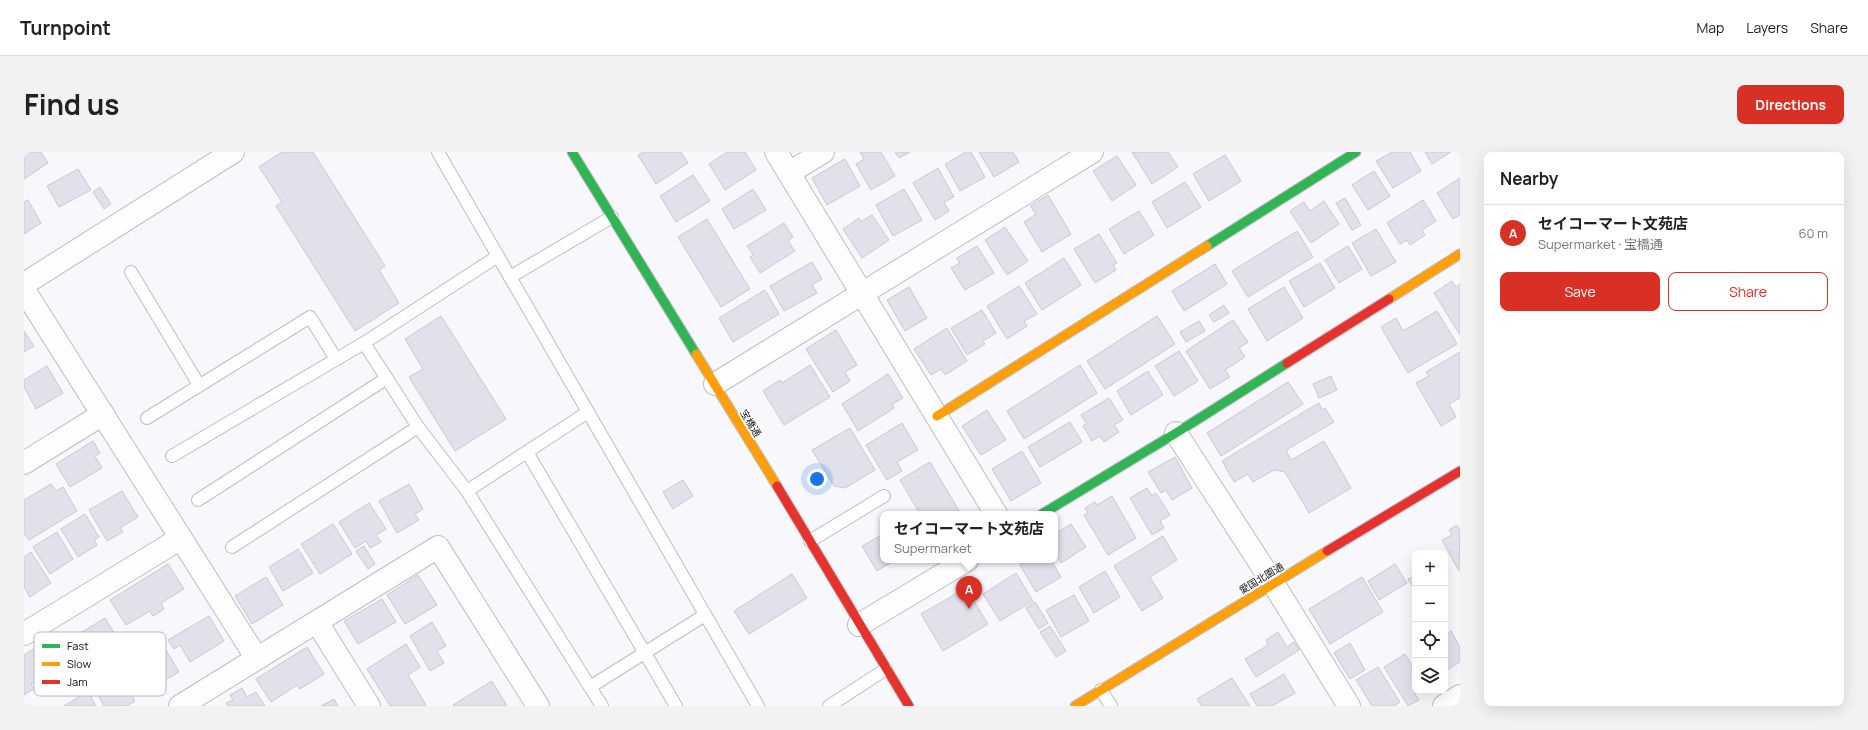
<!DOCTYPE html>
<meta charset="utf-8">
<style>
body{margin:0;font-family:Manrope,"Noto Sans JP",sans-serif;background:#f2f2f2;color:#222}
.controls{position:absolute;right:12px;bottom:12px;display:grid;overflow:hidden;border-radius:8px;box-shadow:0 4px 16px #0002}
.controls button{width:36px;height:36px;display:grid;place-items:center;padding:0;border:0;border-bottom:1px solid #e0e0e0;background:#fff;color:#222;font:20px sans-serif}
.you{position:absolute;left:793px;top:327px;width:14px;height:14px;margin:-10px;border:3px solid #fff;border-radius:50%;background:#1a73e8;box-shadow:0 0 0 6px #1a73e833}
.badge{display:grid;place-items:center;width:26px;height:26px;border-radius:50%;background:#d93025;color:#fff;font-size:13px;font-weight:700}
.pin{position:absolute;translate:-50% -33px;filter:drop-shadow(0 1px 2px #0008)}
.pin::after{content:'';position:absolute;top:21px;width:14px;height:12px;background:inherit;clip-path:polygon(0 0,100% 0,50% 100%)}
.popup{position:absolute;left:856px;top:359px;width:178px;height:52px;box-sizing:border-box;display:grid;place-content:center;border-radius:8px;background:#fff;filter:drop-shadow(0 1px 3px #0005);font-size:13px;white-space:nowrap;color:#767676}
.popup b{font-size:15px;color:#222}
.popup::after{content:'';position:absolute;left:50%;top:100%;margin-left:-8px;border:8px solid transparent;border-top-color:#fff}
.list{margin:0;padding:0;list-style:none}
h2{display:flex;justify-content:space-between;align-items:center;height:52px;margin:0;padding:0 16px;font-size:17px}
h2 small{font-size:13px;font-weight:400;color:#767676}
.list li{display:grid;grid-template-columns:26px 1fr auto;gap:12px;align-items:center;box-sizing:border-box;height:56px;padding:0 16px;border-top:1px solid #e0e0e0}
.list b{display:block;font-size:15px;white-space:nowrap}
.list p{margin:0;font-size:13px;white-space:nowrap;color:#767676}
.list em{font-size:13px;font-style:normal;color:#767676}
.actions{display:flex;gap:8px;padding:12px 16px}
.actions a{flex:1;padding:9px 0;border:1px solid #d93025;border-radius:8px;text-align:center;font-size:14px;color:#d93025}
.actions .main{background:#d93025;color:#fff}
.icon{flex:none;width:22px;height:22px;fill:none;stroke:currentColor;stroke-width:2;stroke-linecap:round;stroke-linejoin:round}
.map{position:relative;flex:none;width:1436px;height:554px;overflow:hidden;border-radius:8px}
header{display:flex;align-items:center;gap:24px;box-sizing:border-box;height:56px;padding:0 20px;background:#fff;border-bottom:1px solid #e0e0e0}
header strong{font-size:19px}
nav{display:flex;gap:22px;margin-inline-start:auto;font-size:14px}
.intro{display:flex;align-items:center;justify-content:space-between;box-sizing:border-box;height:96px;padding:0 24px}
h1{margin:0;font-size:28px}
.button{padding:10px 18px;border-radius:8px;background:#d93025;color:#fff;font-size:14px;font-weight:700}
main{display:flex;gap:24px;padding:0 24px}
aside{flex:1;background:#fff;border-radius:8px;box-shadow:0 4px 16px #0002}
.map>svg:first-child{display:block}
.building{fill:#e0e1eb;stroke:#c9c9cd}
.lines{fill:none;stroke-linecap:round;stroke-linejoin:round}
.lane-casing{stroke:#bebec2;stroke-width:14}
.street-casing{stroke:#bebec2;stroke-width:24}
.fast-casing{stroke:#bebec2;stroke-width:11}
.slow-casing{stroke:#bebec2;stroke-width:11}
.jam-casing{stroke:#bebec2;stroke-width:11}
.lane{stroke:#fefeff;stroke-width:12}
.street{stroke:#fefeff;stroke-width:22}
.fast{stroke:#30b455;stroke-width:9}
.slow{stroke:#ff9f0a;stroke-width:9}
.jam{stroke:#e5322d;stroke-width:9}
.labels{text-anchor:middle;dominant-baseline:central;stroke-width:4;stroke-linejoin:round;paint-order:stroke}
.street-label{font-size:10px;fill:#0e0e11;stroke:#fff}
.key{fill:#fff;stroke:#b7b7b8;stroke-width:1}
.key-label{font-size:11px;fill:#0e0e11}
</style>
<header>
<strong>Turnpoint</strong>
<nav><a>Map</a><a>Layers</a><a>Share</a></nav>
</header>
<div class="intro"><h1>Find us</h1><a class="button">Directions</a></div>
<main>
<div class="map">
<svg width="1436" height="554" viewBox="0 0 1436 554">
<rect width="100%" height="100%" fill="#f7f7fc"/>
<g class="building">
<path d="M0,0H17L24,11L0,27Z"/>
<path d="M258,0H289L361,114L355,118L375,151L331,179L252,54L258,50L235,15Z"/>
<path d="M619,0H657L664,11L632,32L614,3Z"/>
<path d="M703,0H721L732,18L701,38L685,12Z"/>
<path d="M836,0H857L871,24L847,38L832,12L840,7Z"/>
<path d="M871,0H886L875,6Z"/>
<path d="M942,0H947L961,25L936,39L921,12Z"/>
<path d="M955,0H989L995,10L970,25Z"/>
<path d="M1108,0H1144L1154,15L1128,32Z"/>
<path d="M1368,0H1386L1397,19L1369,36L1352,9Z"/>
<path d="M1401,0H1427L1408,12Z"/>
<path d="M1201,3L1217,29L1185,49L1169,22Z"/>
<path d="M1093,4L1112,33L1088,49L1069,19Z"/>
<path d="M821,7L836,34L803,53L788,26Z"/>
<path d="M914,16L930,45L920,50L925,59L911,68L889,31Z"/>
<path d="M54,17L67,38L35,55L23,34Z"/>
<path d="M1350,19L1366,44L1344,58L1328,33Z"/>
<path d="M669,23L686,49L652,70L636,44Z"/>
<path d="M1436,26V63L1429,67L1413,41Z"/>
<path d="M1161,30L1177,55L1143,76L1128,50Z"/>
<path d="M76,35L87,52L80,57L69,40Z"/>
<path d="M729,37L742,58L710,77L698,57Z"/>
<path d="M880,37L898,68L869,84L852,53Z"/>
<path d="M1024,43L1047,82L1018,100L1000,70L1012,62L1006,54Z"/>
<path d="M1321,46L1337,73L1328,78L1312,51Z"/>
<path d="M4,48L17,71L0,82V50Z"/>
<path d="M1399,48L1412,69L1398,78L1401,83L1386,93L1383,88L1376,92L1363,71Z"/>
<path d="M1300,49L1315,72L1287,91L1266,59L1280,50L1286,59Z"/>
<path d="M1115,59L1130,83L1100,102L1085,77Z"/>
<path d="M848,63L865,88L838,106L819,77L835,66L837,70Z"/>
<path d="M683,67L726,137L697,155L654,85Z"/>
<path d="M760,71L769,85L764,89L771,99L736,121L726,105L729,103L723,94Z"/>
<path d="M981,75L1004,109L983,123L961,88Z"/>
<path d="M1352,77L1372,110L1347,124L1328,91Z"/>
<path d="M1273,79L1289,105L1224,145L1208,119Z"/>
<path d="M1075,82L1093,111L1089,113L1092,118L1071,131L1050,97Z"/>
<path d="M953,94L970,121L941,138L927,116L936,111L933,106Z"/>
<path d="M1324,94L1338,117L1315,131L1301,108Z"/>
<path d="M1040,106L1057,133L1018,158L1001,131Z"/>
<path d="M788,110L798,127L788,133L793,141L760,159L746,134Z"/>
<path d="M1296,111L1311,136L1280,155L1265,129Z"/>
<path d="M1191,112L1203,132L1160,159L1148,139Z"/>
<path d="M1428,129L1432,135L1436,132V183L1410,141Z"/>
<path d="M995,134L1013,162L1000,169L1003,174L983,187L963,154Z"/>
<path d="M885,135L903,166L881,179L863,148Z"/>
<path d="M1260,135L1279,166L1243,189L1224,157Z"/>
<path d="M741,138L755,162L709,190L695,166Z"/>
<path d="M1200,153L1205,161L1190,170L1185,163Z"/>
<path d="M958,158L972,181L959,189L961,192L943,203L927,176Z"/>
<path d="M1413,159L1433,192L1384,221L1357,175L1372,166L1379,179Z"/>
<path d="M417,164L482,267L431,299L385,225L399,217L381,187Z"/>
<path d="M1133,164L1151,192L1081,237L1063,209Z"/>
<path d="M1209,168L1224,190L1215,196L1221,205L1201,218L1206,225L1186,237L1162,199Z"/>
<path d="M1175,169L1181,179L1162,190L1156,180Z"/>
<path d="M923,176L943,209L921,223L917,217L907,223L890,197Z"/>
<path d="M812,178L833,213L821,220L826,229L809,240L782,197Z"/>
<path d="M0,179L10,194L0,200Z"/>
<path d="M1155,199L1174,229L1150,244L1131,214Z"/>
<path d="M1436,200V246L1425,252L1432,265L1417,274L1392,231L1405,224L1402,220Z"/>
<path d="M786,213L806,245L760,273L739,239L756,228L758,231Z"/>
<path d="M1056,213L1073,241L1000,287L983,259Z"/>
<path d="M23,214L39,241L12,257L0,235V228Z"/>
<path d="M1124,219L1139,243L1107,263L1093,239Z"/>
<path d="M864,222L879,246L868,252L870,256L834,279L818,252Z"/>
<path d="M1307,224L1313,238L1295,246L1289,232Z"/>
<path d="M1264,230L1279,252L1197,304L1183,281Z"/>
<path d="M1085,246L1099,268L1090,273L1095,280L1080,290L1076,284L1068,289L1059,274L1063,272L1057,263Z"/>
<path d="M1295,251L1298,258L1301,256L1310,270L1262,298L1267,308L1300,289L1327,336L1285,361L1261,320L1250,318L1229,330L1224,322L1210,330L1198,309Z"/>
<path d="M963,258L982,288L957,303L938,274Z"/>
<path d="M1046,270L1058,290L1016,315L1004,295Z"/>
<path d="M878,271L894,298L873,310L878,319L863,328L842,293Z"/>
<path d="M826,276L851,318L821,336L810,334L788,298Z"/>
<path d="M69,289L76,301L71,304L78,316L46,335L32,312Z"/>
<path d="M998,299L1017,331L987,349L968,317Z"/>
<path d="M1151,305L1168,336L1148,348L1142,338L1137,341L1124,320Z"/>
<path d="M906,310L937,362H896L876,328Z"/>
<path d="M659,328L669,344L649,357L639,340Z"/>
<path d="M27,332L32,339L39,335L53,359L5,388L0,381V348Z"/>
<path d="M385,332L399,357L391,362L395,368L373,381L355,349Z"/>
<path d="M1123,336L1128,344L1132,341L1146,363L1136,369L1140,376L1128,383L1106,346Z"/>
<path d="M98,339L114,365L96,376L99,380L83,389L65,358Z"/>
<path d="M1088,344L1112,386L1084,403L1060,363L1064,361L1061,356L1071,350L1073,353Z"/>
<path d="M345,351L362,377L352,383L357,390L346,396L342,389L331,396L315,370Z"/>
<path d="M61,362L75,385L70,388L73,393L54,405L37,377Z"/>
<path d="M309,372L328,402L296,422L277,392Z"/>
<path d="M1047,372L1062,395L1037,411L1031,400V382Z"/>
<path d="M1433,373L1436,378L1435,419L1418,388L1428,383L1425,378Z"/>
<path d="M33,380L49,407L26,422L9,395Z"/>
<path d="M859,382V408H871L853,419L838,394Z"/>
<path d="M1139,384L1153,408L1126,425L1139,446L1118,459L1090,414Z"/>
<path d="M340,394L351,412L344,417L332,399Z"/>
<path d="M274,397L289,421L259,439L245,415Z"/>
<path d="M7,400L27,431L6,445L0,435V405Z"/>
<path d="M1005,408H1027L1037,425L1012,440L996,413Z"/>
<path d="M144,412L160,437L137,451L140,457L129,464L126,459L102,473L86,448Z"/>
<path d="M1371,412L1383,431L1355,448L1344,429Z"/>
<path d="M1081,419L1096,445L1070,461L1055,435Z"/>
<path d="M992,421L1009,449L976,469L959,442Z"/>
<path d="M768,422L783,446L725,482L710,459Z"/>
<path d="M394,423L413,453L381,472L363,443Z"/>
<path d="M1391,424V439L1384,427Z"/>
<path d="M242,425L259,453L228,472L211,444Z"/>
<path d="M1338,425L1359,460L1306,492L1285,457Z"/>
<path d="M942,436L964,472L919,499L897,462Z"/>
<path d="M1050,443L1065,469L1037,485L1022,458Z"/>
<path d="M358,447L372,470L334,492L320,469Z"/>
<path d="M1011,450L1024,471L1015,477L1002,456Z"/>
<path d="M185,464L200,489L166,510L156,493L150,497L144,488Z"/>
<path d="M81,466L96,491L68,508L53,483Z"/>
<path d="M408,470L422,494L413,499L420,511L406,519L386,484Z"/>
<path d="M1026,474L1042,499L1032,505L1016,480Z"/>
<path d="M1427,479L1436,495V510L1421,519V483Z"/>
<path d="M1254,480L1263,495L1270,490L1275,498L1232,525L1221,507L1244,493L1242,488Z"/>
<path d="M1326,491L1341,518L1326,527L1310,501Z"/>
<path d="M17,492L32,517L7,532L10,537L0,543V503Z"/>
<path d="M382,492L396,515L384,523L402,553L400,554H366L343,517Z"/>
<path d="M139,493L155,520L127,536L112,509Z"/>
<path d="M283,495L300,522L276,537L273,533L247,550L232,527Z"/>
<path d="M1381,502L1391,518V539H1395L1391,542L1395,548L1384,554L1360,515Z"/>
<path d="M1354,515L1376,550L1370,554H1348L1332,528Z"/>
<path d="M1260,522L1271,541L1248,554H1233L1226,542Z"/>
<path d="M96,523L111,549L103,554H80L71,538Z"/>
<path d="M1208,526L1226,554H1178L1173,547Z"/>
<path d="M468,529L483,554H430L429,553Z"/>
<path d="M218,536L223,545L232,540L241,554H204L202,551L209,548L206,543Z"/>
<path d="M64,539L72,554H40Z"/>
<path d="M310,547L314,554H297Z"/>
</g>
<g class="lines">
<g class="lane-casing">
<g id="lane">
<path d="M414,0L486,125"/>
<path d="M588,65L486,125L734,554"/>
<path d="M107,120L175,233"/>
<path d="M123,266L286,165L312,207"/>
<path d="M394,275L340,191L474,104"/>
<path d="M503,300L652,554"/>
<path d="M148,304L340,191"/>
<path d="M443,339L564,260"/>
<path d="M174,348L363,226"/>
<path d="M786,389L860,344"/>
<path d="M208,395L394,275L443,339L566,535L681,463"/>
<path d="M566,535L578,554"/>
<path d="M1077,538L1087,554"/>
<path d="M805,554L862,517"/>
</g>
</g>
<g class="street-casing">
<g id="street">
<path d="M752,0L972,362"/>
<path d="M765,21L799,0"/>
<path d="M0,132L209,0"/>
<path d="M0,138L232,505"/>
<path d="M691,232L1068,0"/>
<path d="M1152,281L1249,431L1325,554"/>
<path d="M0,311L79,262"/>
<path d="M293,470L345,554"/>
<path d="M835,473L943,408"/>
<path d="M0,482L157,386"/>
<path d="M156,554L414,395L514,554"/>
<path d="M1420,554L1436,544"/>
</g>
</g>
<g class="fast-casing">
<g id="fast">
<path d="M548,0L672,202"/>
<path d="M1183,94L1332,0"/>
<path d="M1018,362L1152,281L1263,211"/>
</g>
</g>
<g class="slow-casing">
<g id="slow">
<path d="M1365,147L1436,102"/>
<path d="M672,202L753,334"/>
<path d="M913,264L1183,94"/>
<path d="M1051,554L1303,399"/>
</g>
</g>
<g class="jam-casing">
<g id="jam">
<path d="M1263,211L1365,147"/>
<path d="M753,334L885,554"/>
<path d="M1303,399L1436,319"/>
</g>
</g>
<use href="#lane" class="lane"/>
<use href="#street" class="street"/>
<use href="#fast" class="fast"/>
<use href="#slow" class="slow"/>
<use href="#jam" class="jam"/>
</g>
<g class="labels">
<g class="street-label">
<text transform="translate(727 271) rotate(59)">宝橋通</text>
<text transform="translate(1237 426) rotate(-31)">愛国北園通</text>
</g>
</g>
<rect x="10" y="480" width="132" height="64" rx="6" class="key"/>
<rect x="18" y="492" width="18" height="4" fill="#30b455"/>
<rect x="18" y="510" width="18" height="4" fill="#ff9f0a"/>
<rect x="18" y="528" width="18" height="4" fill="#e5322d"/>
<g class="key-label">
<text x="43" y="498">Fast</text>
<text x="43" y="516">Slow</text>
<text x="43" y="534">Jam</text>
</g>
</svg>
<div class="controls">
<button>+</button>
<button>−</button>
<button><svg class="icon" aria-label="locate" viewBox="0 0 24 24"><circle cx="12" cy="12" r="6"/><path d="M12 2v4M12 18v4M2 12h4M18 12h4"/></svg></button>
<button><svg class="icon" aria-label="layers" viewBox="0 0 24 24"><path d="M12 4l9 5-9 5-9-5zM3 14l9 5 9-5"/></svg></button>
</div>
<div class="you"></div>
<div class="pin badge" style="left:945px;top:457px">A</div>
<div class="popup"><b>セイコーマート文苑店</b>Supermarket</div>
</div>
<aside>
<h2>Nearby<small></small></h2>
<ul class="list">
<li><span class="badge">A</span><div><b>セイコーマート文苑店</b><p>Supermarket · 宝橋通</p></div><em>60 m</em></li>
</ul>
<div class="actions"><a class="main">Save</a><a>Share</a></div>
</aside>
</main>
